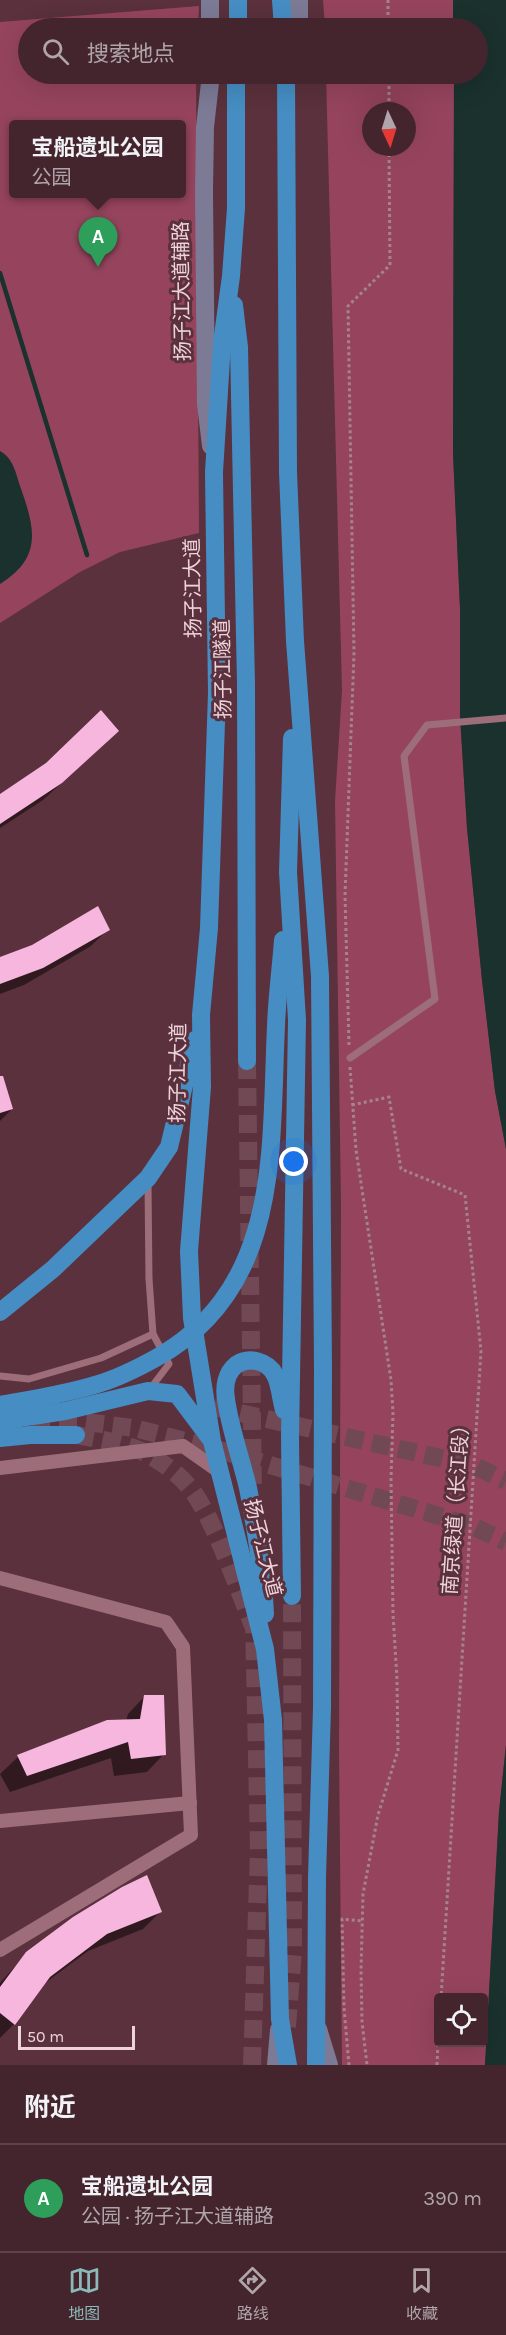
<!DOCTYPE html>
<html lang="zh">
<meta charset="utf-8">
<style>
body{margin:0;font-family:Karla,"Noto Sans SC",sans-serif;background:#4e313a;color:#f1f3f6}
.controls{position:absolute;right:18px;bottom:18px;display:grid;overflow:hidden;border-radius:6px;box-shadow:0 6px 24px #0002}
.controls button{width:54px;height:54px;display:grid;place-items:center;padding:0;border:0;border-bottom:2px solid #5c424a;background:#44252e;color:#f1f3f6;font:30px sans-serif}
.compass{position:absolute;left:362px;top:102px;width:54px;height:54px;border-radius:50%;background:#44252e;box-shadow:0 6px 24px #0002;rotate:176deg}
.scale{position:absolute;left:18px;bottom:15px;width:117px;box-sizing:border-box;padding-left:6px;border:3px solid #eed3da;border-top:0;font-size:16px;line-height:21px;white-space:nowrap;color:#eed3da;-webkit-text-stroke:4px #5a313d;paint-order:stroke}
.you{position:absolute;left:294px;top:1162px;width:21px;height:21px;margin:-15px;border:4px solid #fff;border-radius:50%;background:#1a73e8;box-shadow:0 0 0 9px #1a73e833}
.badge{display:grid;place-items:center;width:39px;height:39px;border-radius:50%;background:#8bbbb9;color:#fff;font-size:20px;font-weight:700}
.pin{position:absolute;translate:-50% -50px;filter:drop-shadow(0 2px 3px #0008)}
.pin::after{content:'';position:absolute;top:32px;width:21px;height:18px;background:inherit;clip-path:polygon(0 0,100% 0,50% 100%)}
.popup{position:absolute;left:9px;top:120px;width:177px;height:78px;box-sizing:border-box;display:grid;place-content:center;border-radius:6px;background:#44252e;filter:drop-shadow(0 2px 4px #0005);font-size:20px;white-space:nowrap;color:#afa5aa}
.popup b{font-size:22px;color:#f1f3f6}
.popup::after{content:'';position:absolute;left:50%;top:100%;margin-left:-12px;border:12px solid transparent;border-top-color:#44252e}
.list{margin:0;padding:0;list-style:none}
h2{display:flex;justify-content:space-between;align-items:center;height:78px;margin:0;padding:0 24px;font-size:26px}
h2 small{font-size:20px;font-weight:400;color:#afa5aa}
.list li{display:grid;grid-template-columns:39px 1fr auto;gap:18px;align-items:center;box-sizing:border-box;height:108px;padding:0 24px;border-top:2px solid #5c424a}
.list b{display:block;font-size:22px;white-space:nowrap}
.list p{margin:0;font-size:20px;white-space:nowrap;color:#afa5aa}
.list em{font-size:20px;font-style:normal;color:#afa5aa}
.icon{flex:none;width:33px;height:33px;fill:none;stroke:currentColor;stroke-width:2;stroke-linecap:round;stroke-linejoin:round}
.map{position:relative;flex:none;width:506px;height:2065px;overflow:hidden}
.search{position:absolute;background:#44252e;box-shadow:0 6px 24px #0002;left:18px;right:18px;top:18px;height:66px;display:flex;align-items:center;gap:15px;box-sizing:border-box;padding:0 21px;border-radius:33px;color:#afa5aa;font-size:22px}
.sheet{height:186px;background:#44252e}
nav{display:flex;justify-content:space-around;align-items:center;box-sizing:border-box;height:84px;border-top:2px solid #5c424a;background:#44252e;font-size:16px;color:#afa5aa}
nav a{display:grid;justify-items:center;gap:3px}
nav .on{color:#8bbbb9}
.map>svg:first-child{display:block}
.green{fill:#96445e;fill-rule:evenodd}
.water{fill:#1a312d}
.shadow{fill:#0007}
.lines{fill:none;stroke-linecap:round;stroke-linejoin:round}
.stream{stroke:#1a312d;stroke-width:4.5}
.building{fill:#f7b6de}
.trunk-tunnel{stroke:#704955;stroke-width:18;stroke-dasharray:18 9;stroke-linecap:butt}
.path{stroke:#a5838d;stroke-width:3;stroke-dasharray:3 3;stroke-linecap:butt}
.service{stroke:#9d6e7a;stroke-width:7}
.minor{stroke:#9d6e7a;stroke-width:14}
.secondary{stroke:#7c7a95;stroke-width:18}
.trunk{stroke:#458dc3;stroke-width:18}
.labels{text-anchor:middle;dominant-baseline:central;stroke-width:6;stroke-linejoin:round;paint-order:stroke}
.street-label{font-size:20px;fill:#eed3da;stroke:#5a313d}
</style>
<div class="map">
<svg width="506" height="2065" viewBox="0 0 506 2065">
<rect width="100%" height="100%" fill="#5a313d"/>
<g class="green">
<path d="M323,0H453V28H325Z"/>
<path d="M199,6L198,28H28V74H196L199,533L120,552L80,572L0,623V22ZM14,124H182V194H14Z"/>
<path d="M326,74H454L453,453L460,608V716L467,828L482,980L495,1091L506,1149V1745L499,1812L485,2065H342L339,1748L341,1204L335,801L342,690ZM371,111H407V147H371ZM438,1998H484V2042H438Z"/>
</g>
<g class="water">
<path d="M453,0H506V1149L495,1091L482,980L467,828L460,716V608L453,453L454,74H478V28H453Z"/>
<path d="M0,451C13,458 16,473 20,486C35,528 43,557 0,584Z"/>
<path d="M506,1745V2065H485L499,1812Z"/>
</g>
<g class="shadow">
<path d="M100,748L43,800L0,828V796Z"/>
<path d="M108,929L91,946L24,985L0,994V959Z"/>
<path d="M0,1086L12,1109L0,1121Z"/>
<path d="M145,1696L164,1754L147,1772L114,1776L111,1758L10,1792L0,1774L18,1757L107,1722L126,1721L128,1714Z"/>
<path d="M160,1912L143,1929L88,1951L41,1986L14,2024L0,2038V1983L27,1953Z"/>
</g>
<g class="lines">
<path class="stream" d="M0,273L87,555"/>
</g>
<g class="building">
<path d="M101,710L119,731L62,783L0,824V794L46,763Z"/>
<path d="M98,906L110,930L43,968L0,984V957L32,945Z"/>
<path d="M0,1076H3L13,1109L0,1113Z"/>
<path d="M144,1695H164L166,1755L131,1759L128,1742L27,1776L17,1755L107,1720L140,1719Z"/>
<path d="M147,1875L162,1912L107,1934L50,1977L15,2025L0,2013V1987L26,1952L73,1917L122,1887Z"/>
</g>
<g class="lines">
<g class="trunk-tunnel">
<path d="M247,1061L253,1492"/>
<path d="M214,1407L475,1466L506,1481"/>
<path d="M32,1421H77L134,1428L220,1450L472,1526L506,1542"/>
<path d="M76,1435C97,1439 120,1442 139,1450C159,1459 181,1475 194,1493C218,1529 237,1587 254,1628"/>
<path d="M287,2027L293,1952L292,1596"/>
<path d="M252,2065L259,1850L254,1621"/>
</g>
<g class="path">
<path d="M388,0V28"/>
<path d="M389,74V111"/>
<path d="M349,1045L345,895L354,653L348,306L390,265L389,147"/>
<path d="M350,1067L356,1150L391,1380L393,1413L391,1479L393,1614L397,1679L398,1750L378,1815L363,1894L361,1970L362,2022L367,2065"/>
<path d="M352,1105L389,1097L401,1169L465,1195L481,1351L441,1998"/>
<path d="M349,2065L344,2008L342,1919L362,1921"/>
<path d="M437,2065L438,2042"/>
</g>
<g class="service">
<path d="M350,1058L435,999L404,756L427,725L506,718"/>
<path d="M148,1183L149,1279L153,1334"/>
<path d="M0,1376L29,1379L101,1358L153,1334L169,1364L150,1389"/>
</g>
<g class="minor">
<path d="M0,1468L183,1446L220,1472"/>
<path d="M0,1578L166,1622L183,1647L191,1835L0,1950"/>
<path d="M0,1821L190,1803"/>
</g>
<g class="secondary">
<path d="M210,0V28"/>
<path d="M299,0V28"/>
<path d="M211,446L206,404L204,191L205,127L211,74"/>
<path d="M318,2029L329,2065"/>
<path d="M276,2065L279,2030"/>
</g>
<g class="trunk">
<path d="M281,0L283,28"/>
<path d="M238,28V0"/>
<path d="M236,74V208L231,276L222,343L214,472L217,693L209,928L201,1015L202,1087L189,1251L192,1318L212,1441L265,1649L273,1720L280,2019L288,2065"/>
<path d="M286,74L288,472L295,641L320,976L323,1368L322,1708L317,1877L316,2065"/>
<path d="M234,305L239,347L246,684L247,1061"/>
<path d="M0,1312L53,1269L148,1178L169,1147L195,1040"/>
<path d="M0,1405C33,1399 66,1394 98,1384C118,1378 138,1368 156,1358C282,1288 270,1150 276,1026C277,997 281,968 283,940"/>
<path d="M0,1421L65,1411L148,1391L177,1394L210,1438"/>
<path d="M0,1438L30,1435H76"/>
<path d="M292,1596L290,1438L297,1020L288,872L292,738"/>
<path d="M265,1614C263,1572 256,1529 248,1488C241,1458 230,1429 226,1399C224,1387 226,1373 236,1365C249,1356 268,1361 275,1375C280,1384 281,1400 284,1410"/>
</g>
</g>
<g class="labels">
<g class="street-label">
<text transform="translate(182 291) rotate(-91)">扬子江大道辅路</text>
<text transform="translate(193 588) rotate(-91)">扬子江大道</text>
<text transform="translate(223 669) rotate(-91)">扬子江隧道</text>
<text transform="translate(178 1073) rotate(-89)">扬子江大道</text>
<text transform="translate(456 1505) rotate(-86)">南京绿道（长江段）</text>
<text transform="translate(263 1548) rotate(76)">扬子江大道</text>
</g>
</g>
</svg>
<div class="controls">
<button><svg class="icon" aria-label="locate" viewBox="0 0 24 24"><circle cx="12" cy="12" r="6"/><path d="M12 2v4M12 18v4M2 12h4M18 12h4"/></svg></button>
</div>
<svg class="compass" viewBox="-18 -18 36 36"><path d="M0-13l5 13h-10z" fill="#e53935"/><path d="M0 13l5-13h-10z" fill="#afa5aa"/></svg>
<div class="scale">50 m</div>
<div class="you"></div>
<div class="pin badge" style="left:98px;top:267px;background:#2e9e5b">A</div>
<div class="popup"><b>宝船遗址公园</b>公园</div>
<div class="search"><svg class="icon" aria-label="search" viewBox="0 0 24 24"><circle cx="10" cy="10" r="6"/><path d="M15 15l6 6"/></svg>搜索地点</div>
</div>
<section class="sheet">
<h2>附近<small></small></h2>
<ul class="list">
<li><span class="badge" style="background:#2e9e5b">A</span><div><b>宝船遗址公园</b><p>公园 · 扬子江大道辅路</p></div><em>390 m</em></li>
</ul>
</section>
<nav>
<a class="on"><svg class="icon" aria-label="map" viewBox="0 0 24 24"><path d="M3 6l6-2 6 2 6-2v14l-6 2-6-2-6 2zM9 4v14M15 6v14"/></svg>地图</a>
<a><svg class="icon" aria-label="directions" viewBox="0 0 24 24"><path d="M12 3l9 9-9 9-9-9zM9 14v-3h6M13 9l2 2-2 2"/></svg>路线</a>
<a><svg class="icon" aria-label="saved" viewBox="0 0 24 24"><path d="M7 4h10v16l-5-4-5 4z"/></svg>收藏</a>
</nav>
